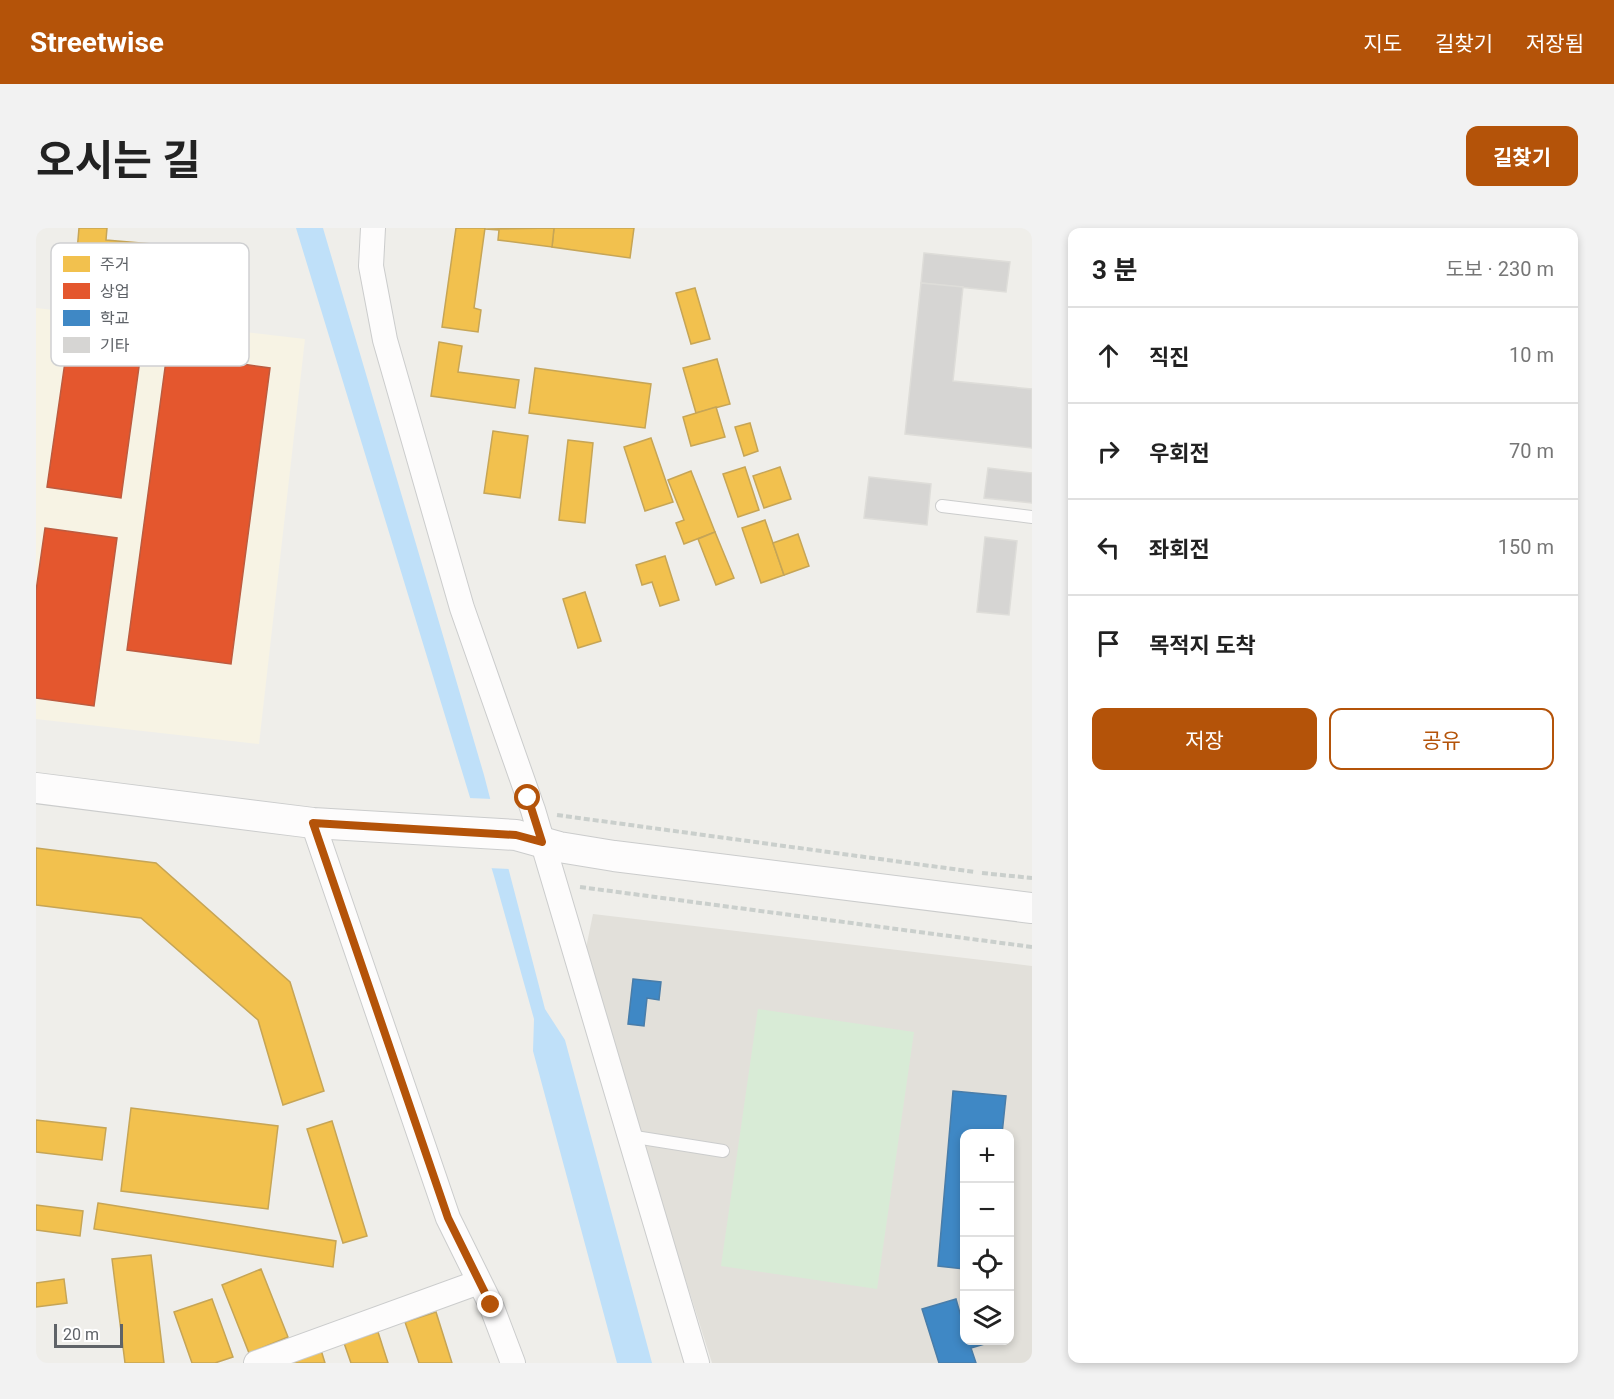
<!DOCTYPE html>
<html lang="ko">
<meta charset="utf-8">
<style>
body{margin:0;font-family:Roboto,"Noto Sans KR",sans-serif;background:#f2f2f2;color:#222}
.controls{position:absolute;right:18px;bottom:18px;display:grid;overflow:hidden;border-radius:12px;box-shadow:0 3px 9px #0003}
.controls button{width:54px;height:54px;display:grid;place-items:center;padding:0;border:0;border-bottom:2px solid #e0e0e0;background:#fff;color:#222;font:30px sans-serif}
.scale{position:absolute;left:18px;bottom:15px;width:69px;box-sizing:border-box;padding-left:6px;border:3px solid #5f6368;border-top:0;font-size:16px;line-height:21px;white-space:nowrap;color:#5f6368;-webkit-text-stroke:4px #fff;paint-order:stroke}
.stop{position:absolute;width:18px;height:18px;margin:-14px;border:4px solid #b45309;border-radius:50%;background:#fff}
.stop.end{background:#b45309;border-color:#fff;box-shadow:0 2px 6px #0008}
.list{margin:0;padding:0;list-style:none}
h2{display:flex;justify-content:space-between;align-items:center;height:78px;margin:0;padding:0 24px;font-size:26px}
h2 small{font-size:20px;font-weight:400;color:#767676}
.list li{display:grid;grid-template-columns:39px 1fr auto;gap:18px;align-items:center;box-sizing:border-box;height:96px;padding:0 24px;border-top:2px solid #e0e0e0}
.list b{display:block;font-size:22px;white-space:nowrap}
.list em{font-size:20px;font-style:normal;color:#767676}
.actions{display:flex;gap:12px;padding:18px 24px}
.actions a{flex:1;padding:14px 0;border:2px solid #b45309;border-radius:12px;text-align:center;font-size:21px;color:#b45309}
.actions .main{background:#b45309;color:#fff}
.icon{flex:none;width:33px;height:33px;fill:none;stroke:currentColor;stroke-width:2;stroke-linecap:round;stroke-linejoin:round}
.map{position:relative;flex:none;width:996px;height:1135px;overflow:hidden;border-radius:12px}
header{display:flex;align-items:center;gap:36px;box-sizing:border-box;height:84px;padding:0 30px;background:#b45309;color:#fff}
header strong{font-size:28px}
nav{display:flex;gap:33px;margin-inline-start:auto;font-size:21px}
.intro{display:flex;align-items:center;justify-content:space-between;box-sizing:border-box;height:144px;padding:0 36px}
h1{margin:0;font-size:42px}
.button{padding:15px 27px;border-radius:12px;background:#b45309;color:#fff;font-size:21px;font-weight:700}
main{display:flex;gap:36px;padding:0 36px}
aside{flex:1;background:#fff;border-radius:12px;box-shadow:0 3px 9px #0003}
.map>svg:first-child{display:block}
.commercial{fill:#f7f3e4}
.education{fill:#e2e0da;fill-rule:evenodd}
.green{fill:#d8ebd6}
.water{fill:#bfe0f9}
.pier{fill:#efeeea}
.homes{fill:#f2c14e;stroke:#c6a556;stroke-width:1.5}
.shops{fill:#e4572e;stroke:#bc5b3f;stroke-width:1.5}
.schools{fill:#3f88c5;stroke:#497da9;stroke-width:1.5}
.building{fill:#d6d5d3;stroke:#deddd9;stroke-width:1.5}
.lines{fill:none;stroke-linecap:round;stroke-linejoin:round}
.service-casing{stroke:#cbcccc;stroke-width:14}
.minor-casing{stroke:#cbcccc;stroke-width:26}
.tertiary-casing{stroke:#cbcccc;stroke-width:32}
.path{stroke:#cacfcc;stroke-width:4;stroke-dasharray:6 3;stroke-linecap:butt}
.service{stroke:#fdfcfc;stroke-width:12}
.minor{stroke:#fdfcfc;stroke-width:24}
.tertiary{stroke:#fdfcfc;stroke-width:30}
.route{stroke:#b45309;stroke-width:8}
.key{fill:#fff;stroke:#cfd0d2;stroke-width:1.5}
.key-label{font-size:16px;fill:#5f6368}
</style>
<header>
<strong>Streetwise</strong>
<nav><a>지도</a><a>길찾기</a><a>저장됨</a></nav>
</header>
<div class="intro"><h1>오시는 길</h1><a class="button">길찾기</a></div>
<main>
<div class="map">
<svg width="996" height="1135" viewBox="0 0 996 1135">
<rect width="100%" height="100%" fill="#efeeea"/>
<path class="commercial" d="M0,80L269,111L223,516L0,491Z"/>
<path class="education" d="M557,686L996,738V1135H676L613,936L550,720ZM928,906H974V1112H928Z"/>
<path class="green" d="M722,781L878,804L841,1061L685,1038Z"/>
<path class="water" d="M260,0H287L448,547L509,781L529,812L616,1135H581L497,823L498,791L458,648Z"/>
<path class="pier" d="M432,570L457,571L475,641L452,640Z"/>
<g class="homes">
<path d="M43,0H71L70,12L163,20L160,58L39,47Z"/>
<path d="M420,0H449L438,80L445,82L442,104L406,99Z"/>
<path d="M518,0H598L594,30L516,19Z"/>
<path d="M518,0L516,19L462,12L463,2L449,1Z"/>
<path d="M659,60L674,111L655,116L640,65Z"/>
<path d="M403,114L426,118L422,144L483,152L479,180L395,168Z"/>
<path d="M681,131L694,176L660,185L647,140Z"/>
<path d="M499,140L615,156L609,200L493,185Z"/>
<path d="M680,179L689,209L655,218L647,189Z"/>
<path d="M714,195L722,223L708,228L699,199Z"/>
<path d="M457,203L492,208L484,270L448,265Z"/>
<path d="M615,210L637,274L609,283L588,219Z"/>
<path d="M532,212L557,215L549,295L523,292Z"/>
<path d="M709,239L723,282L702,289L687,246Z"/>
<path d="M744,239L755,271L728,280L717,248Z"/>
<path d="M655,243L679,304L648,316L640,295L648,292L632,252Z"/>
<path d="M729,292L748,347L725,355L706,300Z"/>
<path d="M679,304L698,350L680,357L662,311Z"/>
<path d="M762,306L773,338L748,347L737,315Z"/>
<path d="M629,328L643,372L624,378L616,354L606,357L600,337Z"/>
<path d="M549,364L565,413L542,420L527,371Z"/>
<path d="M0,620L120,635L254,754L288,863L247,877L222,792L105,690L0,677Z"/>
<path d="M95,880L242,898L232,981L85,963Z"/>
<path d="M0,892L70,900L66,932L0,924Z"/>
<path d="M296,893L331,1008L307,1015L271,901Z"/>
<path d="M62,975L300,1013L297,1039L58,1001Z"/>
<path d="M0,977L47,983L44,1008L0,1002Z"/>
<path d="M115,1027L128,1135H89L76,1031Z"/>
<path d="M225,1041L252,1109L213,1125L186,1057Z"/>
<path d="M28,1051L31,1075L0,1079V1055Z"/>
<path d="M176,1071L197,1129L179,1135H156L138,1084Z"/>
<path d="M400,1084L416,1135H383L369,1094Z"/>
<path d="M342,1104L352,1135H315L308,1115Z"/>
<path d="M285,1122L289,1135H245Z"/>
</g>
<g class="shops">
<path d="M33,106L106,117L85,270L11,259Z"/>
<path d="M131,125L234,140L195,436L91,422Z"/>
<path d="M9,300L81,310L58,478L0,470V363Z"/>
</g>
<g class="schools">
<path d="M597,751L625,754L623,772L611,770L608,798L592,796Z"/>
<path d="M917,863L970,868L966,906H928V1041L902,1038Z"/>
<path d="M920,1071L928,1099V1112H951L952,1115L935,1120L940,1135H903L886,1081Z"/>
</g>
<g class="building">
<path d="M888,25L974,34L970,64L885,55Z"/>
<path d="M885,55L927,59L917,153L996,161V220L869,206Z"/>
<path d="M952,240L996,245V275L948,270Z"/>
<path d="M833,249L895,256L891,297L828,290Z"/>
<path d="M949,309L981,313L973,387L941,384Z"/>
</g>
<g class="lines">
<g class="service-casing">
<g id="service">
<path d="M906,278L996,289"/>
<path d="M593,908L687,923"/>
</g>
</g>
<g class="minor-casing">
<g id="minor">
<path d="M337,0L335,38L349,112L426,380L497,582L661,1135"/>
<path d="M277,595L412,990L455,1077L477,1135"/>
<path d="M220,1135L443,1054"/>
</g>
</g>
<g class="tertiary-casing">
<path id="tertiary" d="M0,560L277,595L480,607L523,619L578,628L996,680"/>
</g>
<g class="path">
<path d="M521,587L939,644"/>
<path d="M946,645L996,650"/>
<path d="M544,659L996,719"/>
</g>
<use href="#service" class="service"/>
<use href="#minor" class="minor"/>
<use href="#tertiary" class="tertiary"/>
</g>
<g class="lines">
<path class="route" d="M455,1077L412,990L277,595L480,607L506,614L492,570"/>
</g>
<rect x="15" y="15" width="198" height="123" rx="9" class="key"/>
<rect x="27" y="28" width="27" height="16" fill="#f2c14e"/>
<rect x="27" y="55" width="27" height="16" fill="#e4572e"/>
<rect x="27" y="82" width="27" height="16" fill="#3f88c5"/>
<rect x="27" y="109" width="27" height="16" fill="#d6d5d3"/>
<g class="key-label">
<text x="64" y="42">주거</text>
<text x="64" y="69">상업</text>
<text x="64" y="96">학교</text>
<text x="64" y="123">기타</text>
</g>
</svg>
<div class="controls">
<button>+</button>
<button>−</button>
<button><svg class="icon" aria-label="locate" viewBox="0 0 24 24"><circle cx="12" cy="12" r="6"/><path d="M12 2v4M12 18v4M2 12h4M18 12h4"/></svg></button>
<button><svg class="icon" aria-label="layers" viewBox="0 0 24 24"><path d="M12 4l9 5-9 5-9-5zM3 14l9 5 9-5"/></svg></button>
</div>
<div class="scale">20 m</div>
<div class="stop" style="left:492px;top:570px"></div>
<div class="stop end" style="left:455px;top:1077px"></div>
</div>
<aside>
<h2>3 분<small>도보 · 230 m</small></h2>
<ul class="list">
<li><svg class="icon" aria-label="ahead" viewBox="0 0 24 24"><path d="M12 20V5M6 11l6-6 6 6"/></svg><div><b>직진</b></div><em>10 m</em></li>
<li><svg class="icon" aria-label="right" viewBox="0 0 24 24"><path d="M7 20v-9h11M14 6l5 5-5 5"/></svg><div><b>우회전</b></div><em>70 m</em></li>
<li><svg class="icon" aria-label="left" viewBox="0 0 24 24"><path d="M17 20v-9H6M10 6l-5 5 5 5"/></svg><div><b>좌회전</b></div><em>150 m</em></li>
<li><svg class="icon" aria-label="arrive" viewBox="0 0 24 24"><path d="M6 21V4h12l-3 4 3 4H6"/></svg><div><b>목적지 도착</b></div></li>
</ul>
<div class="actions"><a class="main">저장</a><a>공유</a></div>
</aside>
</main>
